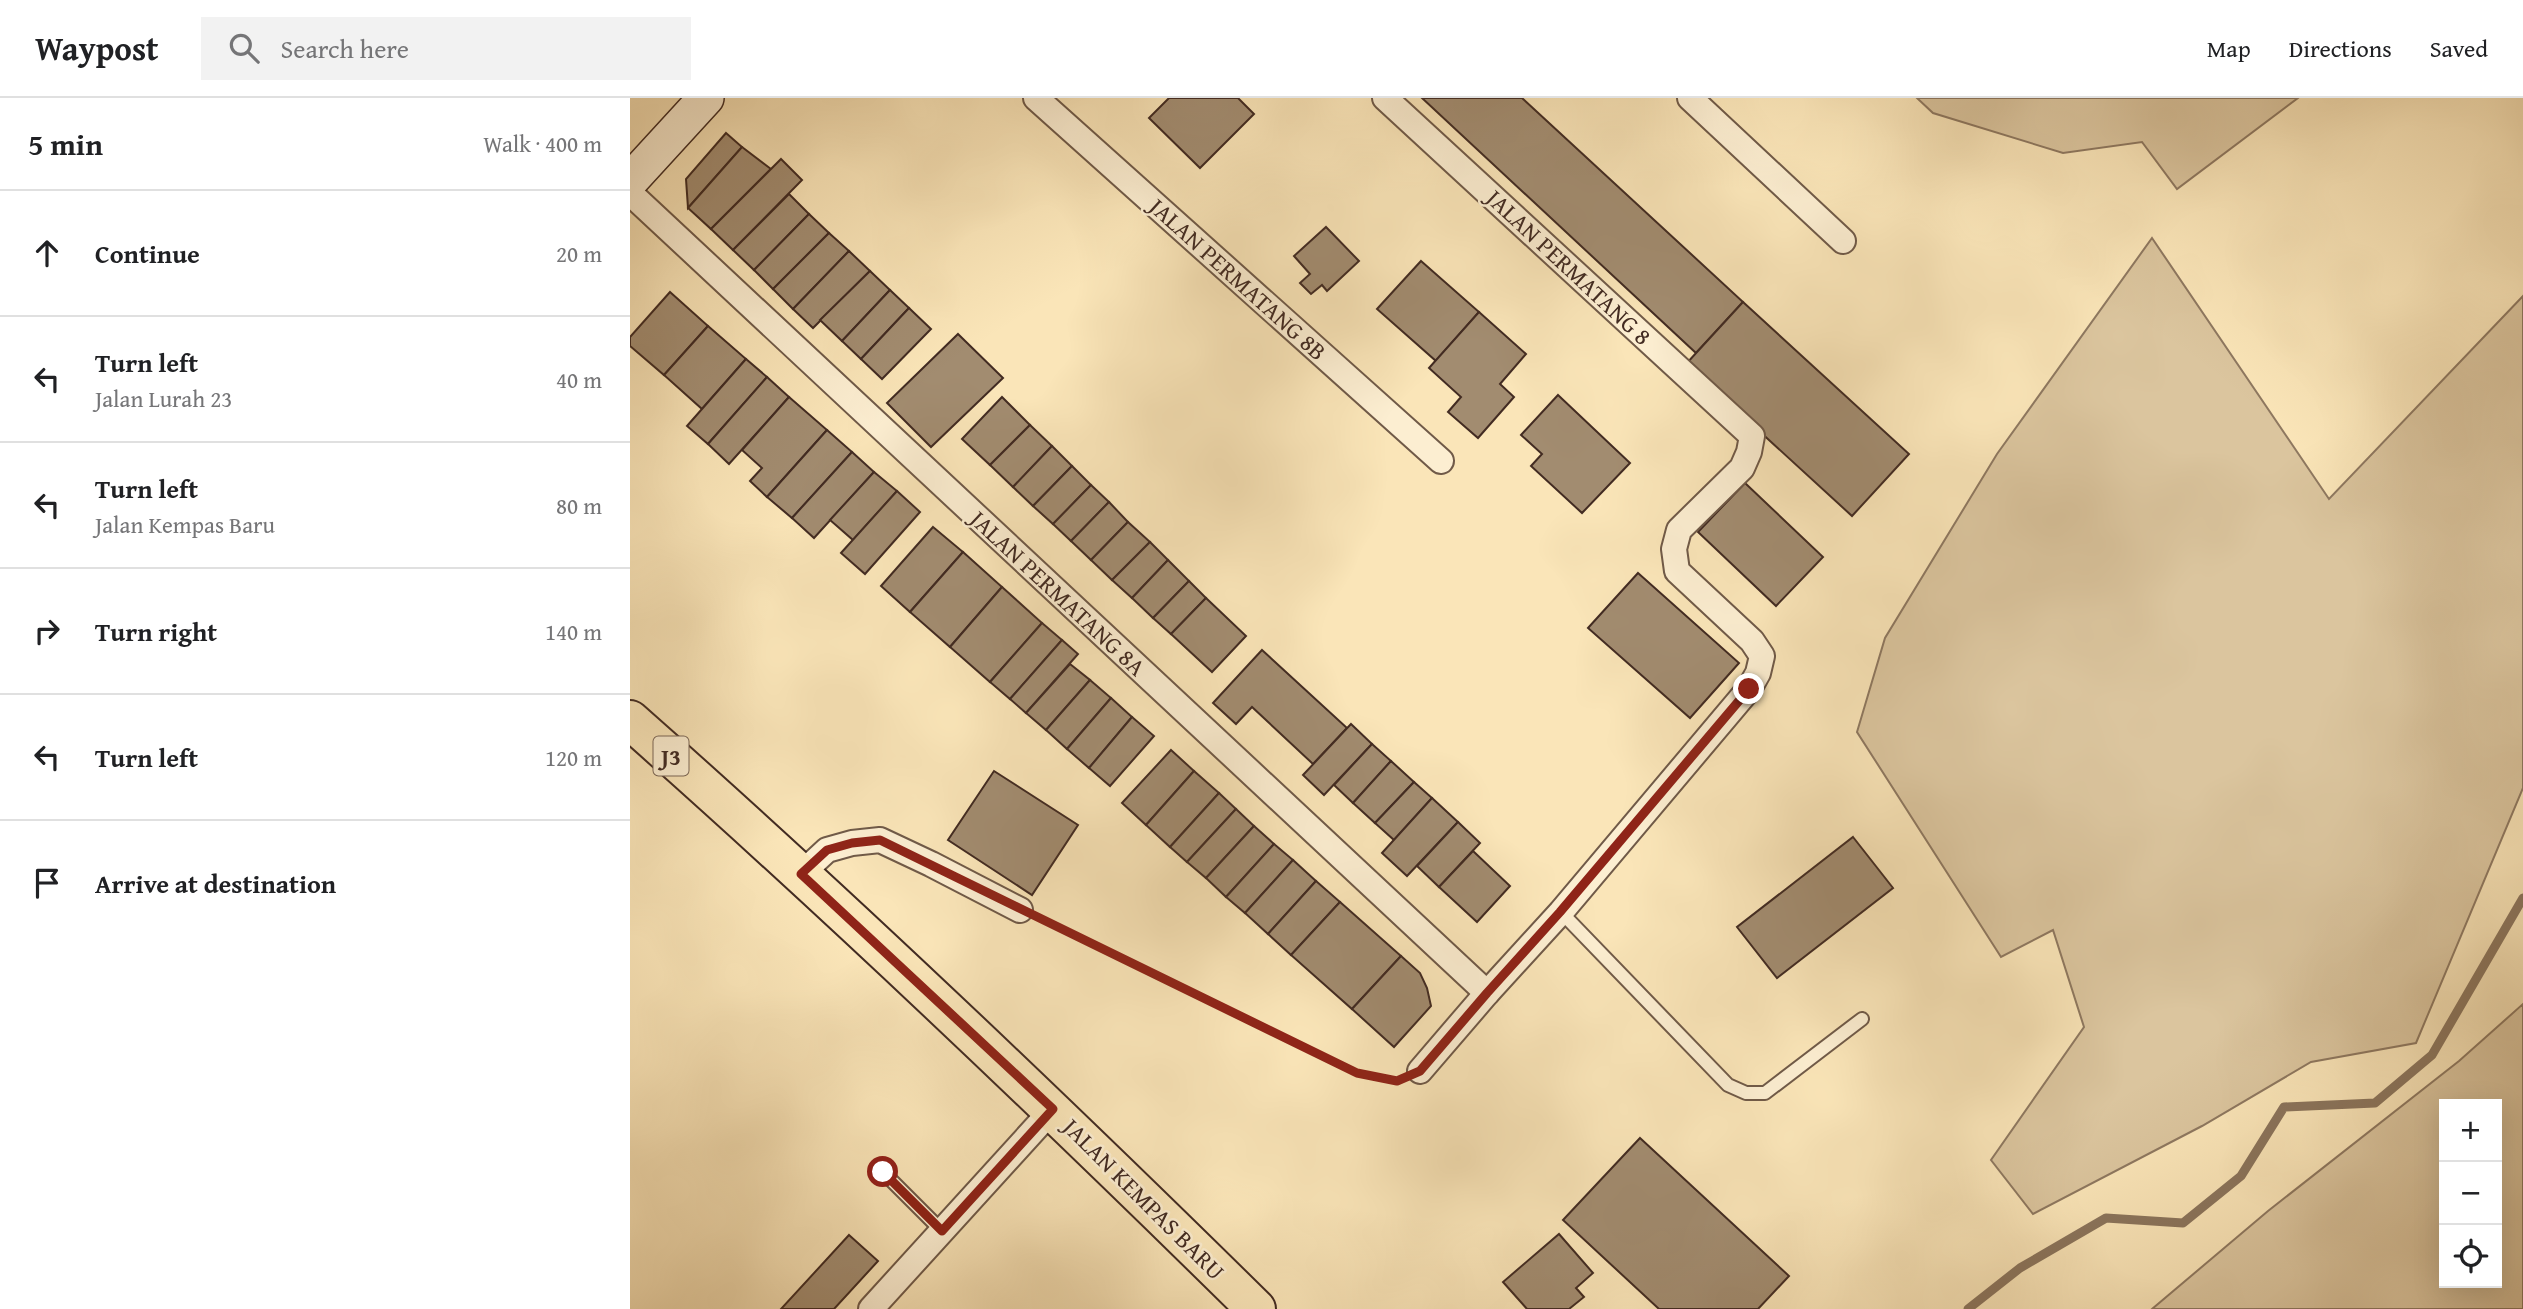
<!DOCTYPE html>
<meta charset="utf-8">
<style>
body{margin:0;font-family:"Gentium Book Plus",serif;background:#f2f2f2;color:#202124}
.controls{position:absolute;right:21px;bottom:21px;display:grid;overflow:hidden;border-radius:0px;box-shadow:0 7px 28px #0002}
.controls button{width:63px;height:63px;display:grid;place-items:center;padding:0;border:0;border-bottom:2px solid #e0e0e0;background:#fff;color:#202124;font:35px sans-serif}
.stop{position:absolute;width:21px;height:21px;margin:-16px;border:5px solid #8f2418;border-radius:50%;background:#fff}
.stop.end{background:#8f2418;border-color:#fff;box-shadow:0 2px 7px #0008}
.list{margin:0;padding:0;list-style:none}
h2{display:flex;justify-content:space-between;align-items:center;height:91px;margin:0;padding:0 28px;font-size:30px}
h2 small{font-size:23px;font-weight:400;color:#757577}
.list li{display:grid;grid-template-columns:46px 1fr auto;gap:21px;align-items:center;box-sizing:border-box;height:126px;padding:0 28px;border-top:2px solid #e0e0e0}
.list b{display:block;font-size:26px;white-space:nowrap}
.list p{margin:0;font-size:23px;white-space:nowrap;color:#757577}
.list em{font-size:23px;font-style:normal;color:#757577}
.icon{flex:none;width:38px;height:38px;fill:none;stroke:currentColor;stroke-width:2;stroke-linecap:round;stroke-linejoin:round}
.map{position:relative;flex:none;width:1893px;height:1211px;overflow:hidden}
header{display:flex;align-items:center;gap:42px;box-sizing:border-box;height:98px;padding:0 35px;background:#fff;border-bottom:2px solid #e0e0e0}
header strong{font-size:33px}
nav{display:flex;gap:38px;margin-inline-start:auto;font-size:24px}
.search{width:490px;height:63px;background:#f2f2f2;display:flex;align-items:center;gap:18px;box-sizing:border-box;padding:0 24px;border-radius:0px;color:#757577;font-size:26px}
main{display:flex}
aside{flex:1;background:#fff}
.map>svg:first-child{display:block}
.green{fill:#dbc59e;stroke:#8e7860;stroke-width:2;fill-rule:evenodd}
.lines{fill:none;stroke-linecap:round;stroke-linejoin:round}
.stream{stroke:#8b755d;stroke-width:9}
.building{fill:#a28c70;stroke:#422b22;stroke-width:2}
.lane-casing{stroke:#705a48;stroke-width:16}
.street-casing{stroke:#705a48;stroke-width:28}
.secondary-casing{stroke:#422b22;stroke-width:38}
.primary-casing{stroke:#422b22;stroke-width:42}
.path{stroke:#422b22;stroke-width:4.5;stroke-dasharray:2 3.5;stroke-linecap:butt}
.lane{stroke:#fceed1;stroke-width:12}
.street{stroke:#fceed1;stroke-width:24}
.secondary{stroke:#fceed1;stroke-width:35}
.primary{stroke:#fae5b8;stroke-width:38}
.route{stroke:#8f2418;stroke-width:9}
.labels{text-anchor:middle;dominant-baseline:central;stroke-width:5;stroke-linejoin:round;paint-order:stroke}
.shield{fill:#fceed1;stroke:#7a6656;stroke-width:2}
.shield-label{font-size:23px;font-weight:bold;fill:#422b22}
.street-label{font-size:24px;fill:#422b22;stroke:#fceed1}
</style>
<header>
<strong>Waypost</strong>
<div class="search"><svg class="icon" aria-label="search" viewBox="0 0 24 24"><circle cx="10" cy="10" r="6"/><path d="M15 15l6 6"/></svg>Search here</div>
<nav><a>Map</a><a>Directions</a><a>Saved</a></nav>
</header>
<main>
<aside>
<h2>5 min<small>Walk · 400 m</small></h2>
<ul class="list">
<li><svg class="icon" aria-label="ahead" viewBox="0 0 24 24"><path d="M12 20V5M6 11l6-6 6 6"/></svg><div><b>Continue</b></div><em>20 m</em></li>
<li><svg class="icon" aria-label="left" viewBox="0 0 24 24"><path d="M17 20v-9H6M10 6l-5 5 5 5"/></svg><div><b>Turn left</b><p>Jalan Lurah 23</p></div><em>40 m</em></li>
<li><svg class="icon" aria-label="left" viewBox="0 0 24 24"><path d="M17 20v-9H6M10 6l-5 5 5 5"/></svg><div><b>Turn left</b><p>Jalan Kempas Baru</p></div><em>80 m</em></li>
<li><svg class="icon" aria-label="right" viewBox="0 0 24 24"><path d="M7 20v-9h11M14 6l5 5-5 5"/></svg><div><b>Turn right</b></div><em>140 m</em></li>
<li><svg class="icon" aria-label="left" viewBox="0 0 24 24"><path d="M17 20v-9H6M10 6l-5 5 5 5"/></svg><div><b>Turn left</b></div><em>120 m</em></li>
<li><svg class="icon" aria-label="arrive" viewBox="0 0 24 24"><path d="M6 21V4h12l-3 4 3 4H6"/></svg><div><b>Arrive at destination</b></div></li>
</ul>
</aside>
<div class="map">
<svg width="1893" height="1211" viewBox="0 0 1893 1211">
<rect width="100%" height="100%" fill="#fae5b8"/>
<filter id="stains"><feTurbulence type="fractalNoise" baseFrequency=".00286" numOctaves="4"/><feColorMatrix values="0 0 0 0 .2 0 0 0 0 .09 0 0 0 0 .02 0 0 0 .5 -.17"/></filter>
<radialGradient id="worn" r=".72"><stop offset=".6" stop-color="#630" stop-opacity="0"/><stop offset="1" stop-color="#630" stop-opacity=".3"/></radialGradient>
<g class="green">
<path d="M1287,0H1668L1547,91L1512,44L1433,55L1303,15Z"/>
<path d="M1522,140L1699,401L1893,198V690L1786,945L1681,964L1572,1028L1403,1116L1361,1062L1454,929L1423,832L1371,859L1227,634L1255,540L1367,356Z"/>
<path d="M1893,906V1211H1522L1638,1113L1829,963ZM1814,1006H1867V1185H1814Z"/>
</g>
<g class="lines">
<path class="stream" d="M1338,1211L1390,1170L1476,1120L1553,1125L1611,1078L1654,1009L1745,1005L1802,957L1893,800"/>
</g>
<g class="building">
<path d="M539,0H608L624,16L570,70L519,20Z"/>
<path d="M792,0H892L1113,204L1066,255Z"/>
<path d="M96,35L112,49L58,110L56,81Z"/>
<path d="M112,49L141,71L81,131L58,110Z"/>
<path d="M151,61L172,82L103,152L81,131Z"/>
<path d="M159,96L179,116L124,172L103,152Z"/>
<path d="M179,116L199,135L143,191L124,172Z"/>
<path d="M696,129L729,163L697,193L692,187L681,196L670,185L680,176L664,158Z"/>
<path d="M199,135L219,153L163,211L143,191Z"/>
<path d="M219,153L240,173L183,230L163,211Z"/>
<path d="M791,163L849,214L806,263L747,211Z"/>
<path d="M240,173L260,192L212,243L190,222Z"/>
<path d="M260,192L279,210L231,261L212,243Z"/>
<path d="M40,194L78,228L34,277L0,248V239Z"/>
<path d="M1113,204L1279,356L1222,418L1056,266Z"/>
<path d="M279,210L301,231L252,281L231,261Z"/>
<path d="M849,214L896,256L870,286L884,299L848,340L818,314L831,299L799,270Z"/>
<path d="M78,228L116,261L72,311L34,277Z"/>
<path d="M328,236L373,280L301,349L257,305Z"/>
<path d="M116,261L137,279L78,346L57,328Z"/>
<path d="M137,279L159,299L99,366L78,346Z"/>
<path d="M928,297L1000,365L952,415L901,368L912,356L891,337Z"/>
<path d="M159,299L197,332L137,399L120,383L132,370L112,352Z"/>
<path d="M372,299L400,327L360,367L332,341Z"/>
<path d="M400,327L422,348L383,389L360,367Z"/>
<path d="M197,332L222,354L162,420L137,399Z"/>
<path d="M422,348L442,368L403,408L383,389Z"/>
<path d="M222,354L244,374L184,440L162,420Z"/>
<path d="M442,368L461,387L423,426L403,408Z"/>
<path d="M244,374L267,393L223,442L200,422Z"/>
<path d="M1115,385L1193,459L1146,508L1068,434Z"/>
<path d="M461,387L479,404L441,443L423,426Z"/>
<path d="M267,393L290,414L235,476L211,455Z"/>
<path d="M479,404L498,424L461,462L441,443Z"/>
<path d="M498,424L520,444L482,482L461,462Z"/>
<path d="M303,429L333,454L280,514L251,488Z"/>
<path d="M520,444L538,462L502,500L482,482Z"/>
<path d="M333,454L372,489L320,549L280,514Z"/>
<path d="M538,462L559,483L523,520L502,500Z"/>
<path d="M1008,475L1109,565L1060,620L958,530Z"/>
<path d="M559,483L576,500L541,536L523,520Z"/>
<path d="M372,489L412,525L360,584L320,549Z"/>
<path d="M576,500L616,538L582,574L541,536Z"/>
<path d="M412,525L432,542L380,601L360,584Z"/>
<path d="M432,542L448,556L396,615L380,601Z"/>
<path d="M632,552L717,630L683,666L622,609L606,626L583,605Z"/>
<path d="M440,566L460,582L416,632L396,615Z"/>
<path d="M460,582L481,600L437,651L416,632Z"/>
<path d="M481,600L502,619L459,670L437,651Z"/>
<path d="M502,619L524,638L480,688L459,670Z"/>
<path d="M721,626L742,646L694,697L673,677Z"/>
<path d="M742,646L761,663L723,705L704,687Z"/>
<path d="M541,652L564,673L516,727L492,705Z"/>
<path d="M761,663L784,684L745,725L723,705Z"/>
<path d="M364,673L448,727L402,797L318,742Z"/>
<path d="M564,673L589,695L540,749L516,727Z"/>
<path d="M784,684L802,700L764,742L745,725Z"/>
<path d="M589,695L606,711L557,764L540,749Z"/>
<path d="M802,700L828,724L777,778L752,755Z"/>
<path d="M606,711L624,728L576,780L557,764Z"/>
<path d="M828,724L850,745L809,789L787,768Z"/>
<path d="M624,728L644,746L596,799L576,780Z"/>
<path d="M1223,739L1263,790L1147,880L1107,829Z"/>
<path d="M644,746L663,762L615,815L596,799Z"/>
<path d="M843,753L880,788L847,824L809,789Z"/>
<path d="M663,762L686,783L638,836L615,815Z"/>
<path d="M686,783L710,804L661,857L638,836Z"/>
<path d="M710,804L771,858L722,911L661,857Z"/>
<path d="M771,858L790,875L797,890L801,908L764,949L722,911Z"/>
<path d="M1010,1040L1159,1178L1128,1211H1029L933,1122Z"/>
<path d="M929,1136L963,1175L946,1190L954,1199L939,1211H897L873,1184Z"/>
<path d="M219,1137L248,1163L204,1211H151Z"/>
</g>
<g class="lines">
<g class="lane-casing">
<g id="lane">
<path d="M931,814L1098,987L1116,995H1135L1232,921"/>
<path d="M253,1074L312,1133"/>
</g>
</g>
<g class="street-casing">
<g id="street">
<path d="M406,0L811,363"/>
<path d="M755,0L1122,338L1119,354L1112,370L1049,432L1044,451L1047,473L1122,543L1132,558L1128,575L1119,591L931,814L857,895L790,973"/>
<path d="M1060,0L1213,143"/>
<path d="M0,95L857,895"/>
<path d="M171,776L197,752L222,745L250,742L301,766L390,812"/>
<path d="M241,1211L423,1011"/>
</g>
</g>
<g class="secondary-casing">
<path id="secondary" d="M0,83L76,0"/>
</g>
<g class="primary-casing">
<path id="primary" d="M0,622C215,812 422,1010 626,1211"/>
</g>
<path class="path" d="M413,823L727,975L764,982"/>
<use href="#lane" class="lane"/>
<use href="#street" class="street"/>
<use href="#secondary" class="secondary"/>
<use href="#primary" class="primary"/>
</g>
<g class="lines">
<path class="route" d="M253,1074L312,1133L423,1011L171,776L197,752L222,745L250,742L727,975L767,983L790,973L857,895L930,814L1119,591"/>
</g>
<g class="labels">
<rect class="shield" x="23.5" y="638.5" width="35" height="39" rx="5"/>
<g class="shield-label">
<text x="41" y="658">J3</text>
</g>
<g class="street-label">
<text transform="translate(939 169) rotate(43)">JALAN PERMATANG 8</text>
<text transform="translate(608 181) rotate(42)">JALAN PERMATANG 8B</text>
<text transform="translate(428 495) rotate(43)">JALAN PERMATANG 8A</text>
<text transform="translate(514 1101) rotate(45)">JALAN KEMPAS BARU</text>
</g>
</g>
<rect width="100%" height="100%" filter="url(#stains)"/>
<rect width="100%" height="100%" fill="url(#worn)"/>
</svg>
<div class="controls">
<button>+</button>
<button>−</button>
<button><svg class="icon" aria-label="locate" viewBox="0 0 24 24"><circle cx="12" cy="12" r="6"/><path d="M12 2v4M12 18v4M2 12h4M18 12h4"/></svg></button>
</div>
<div class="stop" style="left:253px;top:1074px"></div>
<div class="stop end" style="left:1119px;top:591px"></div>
</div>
</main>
